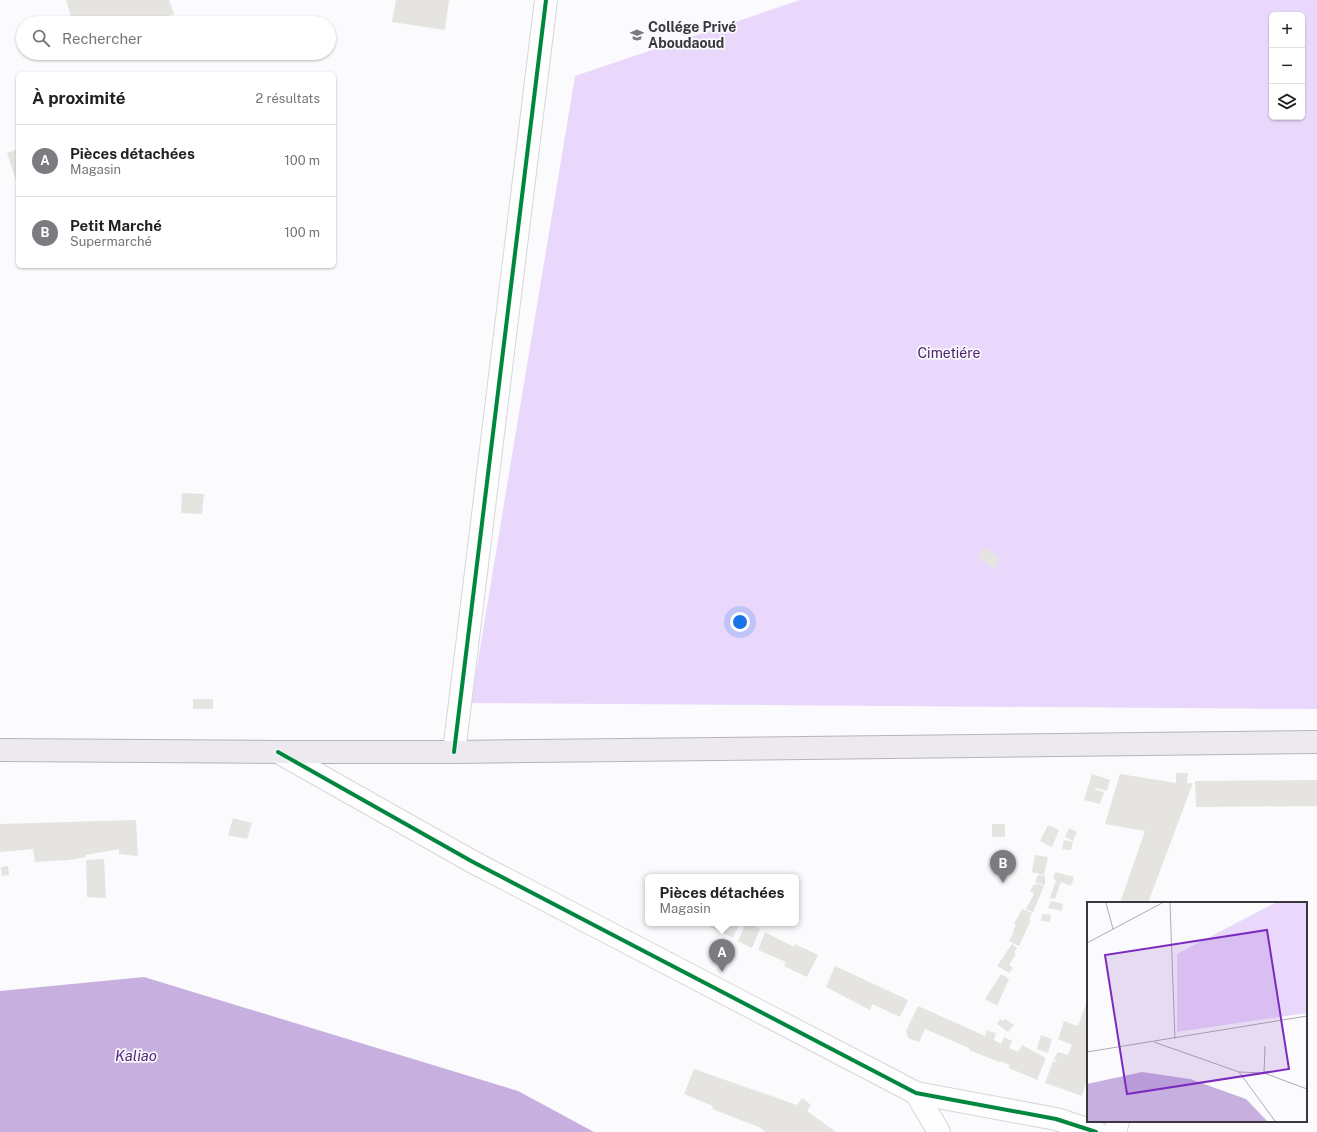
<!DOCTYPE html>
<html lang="fr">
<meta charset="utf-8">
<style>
body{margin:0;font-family:"Public Sans",sans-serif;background:#f6f6f6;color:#222}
.controls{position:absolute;right:12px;top:12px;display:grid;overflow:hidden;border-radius:6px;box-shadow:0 1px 3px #0004}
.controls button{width:36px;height:36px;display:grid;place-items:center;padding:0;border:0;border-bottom:1px solid #e0e0e0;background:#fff;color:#222;font:20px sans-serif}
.you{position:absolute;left:740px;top:622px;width:14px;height:14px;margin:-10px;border:3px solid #fff;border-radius:50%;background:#1a73e8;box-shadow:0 0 0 6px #1a73e833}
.badge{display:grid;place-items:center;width:26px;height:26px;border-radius:50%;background:#7e7b80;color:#fff;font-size:13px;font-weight:700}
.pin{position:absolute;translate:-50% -33px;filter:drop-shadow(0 1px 2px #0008)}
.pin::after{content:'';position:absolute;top:21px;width:14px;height:12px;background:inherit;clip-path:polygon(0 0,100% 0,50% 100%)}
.popup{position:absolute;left:645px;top:874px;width:154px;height:52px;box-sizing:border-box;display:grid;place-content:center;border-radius:6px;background:#fff;filter:drop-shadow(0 1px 3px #0005);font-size:13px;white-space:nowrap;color:#767676}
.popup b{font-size:15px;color:#222}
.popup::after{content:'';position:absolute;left:50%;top:100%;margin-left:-8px;border:8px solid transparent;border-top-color:#fff}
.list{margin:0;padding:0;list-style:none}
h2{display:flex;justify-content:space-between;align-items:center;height:52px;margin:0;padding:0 16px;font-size:17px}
h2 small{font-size:13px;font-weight:400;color:#767676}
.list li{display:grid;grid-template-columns:26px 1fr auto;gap:12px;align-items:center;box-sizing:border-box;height:72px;padding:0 16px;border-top:1px solid #e0e0e0}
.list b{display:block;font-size:15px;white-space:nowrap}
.list p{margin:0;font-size:13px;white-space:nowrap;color:#767676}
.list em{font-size:13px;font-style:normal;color:#767676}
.icon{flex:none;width:22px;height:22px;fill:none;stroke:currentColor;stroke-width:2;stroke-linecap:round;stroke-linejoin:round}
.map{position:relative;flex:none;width:1317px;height:1132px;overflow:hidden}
.search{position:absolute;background:#fff;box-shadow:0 1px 3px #0004;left:16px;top:16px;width:320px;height:44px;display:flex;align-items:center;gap:10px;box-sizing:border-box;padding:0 14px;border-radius:22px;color:#767676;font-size:15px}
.panel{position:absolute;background:#fff;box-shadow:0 1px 3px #0004;left:16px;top:72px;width:320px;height:196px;border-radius:6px}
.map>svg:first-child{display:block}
.green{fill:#e9d8fb;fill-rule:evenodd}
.water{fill:#c7b0e0}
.building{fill:#e6e4e1}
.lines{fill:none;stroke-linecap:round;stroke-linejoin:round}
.minor-casing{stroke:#d8d5da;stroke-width:24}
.major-casing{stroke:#b8b2bd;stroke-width:24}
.minor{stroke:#fefeff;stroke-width:22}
.major{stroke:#edeaef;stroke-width:22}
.cycleway-casing{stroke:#faf9fd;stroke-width:6}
.cycleway{stroke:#00873e;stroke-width:4}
.labels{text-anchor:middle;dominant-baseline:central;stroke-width:3.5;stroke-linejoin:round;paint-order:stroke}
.poi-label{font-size:14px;font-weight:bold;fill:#3a363e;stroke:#faf9fd;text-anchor:start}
.park-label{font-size:14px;fill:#4c206f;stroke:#faf9fd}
.water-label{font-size:15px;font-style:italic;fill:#522776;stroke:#faf9fd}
.inset-road{fill:none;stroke:#aeacb0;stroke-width:1}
.view{fill:#7b2cbf;fill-opacity:0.15;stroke:#7b2cbf;stroke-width:2}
.inset-edge{fill:none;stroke:#3a363e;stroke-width:2}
</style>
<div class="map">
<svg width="1317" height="1132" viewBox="0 0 1317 1132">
<rect width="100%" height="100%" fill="#fbfafc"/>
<path class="green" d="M800,0H1317V709L471,703L575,76ZM1272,15H1302V117H1272Z"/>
<path class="water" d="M144,977L518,1091L594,1132H0V991Z"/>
<g class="building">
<path d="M66,0H169L174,14L144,23H73Z"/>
<path d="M396,0H449L445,30L392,22Z"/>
<path d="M18,149V187L7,153Z"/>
<path d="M182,493L204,494L202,514L181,513Z"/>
<path d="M985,547L1001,559L994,569L978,557Z"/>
<rect x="193" y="699" width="20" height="10"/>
<path d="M1176,773H1188L1187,783H1193L1148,903H1120L1145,831L1105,824L1120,774L1176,783Z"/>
<path d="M1092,774L1110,780L1107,791L1096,788L1095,790L1104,792L1100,804L1084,800Z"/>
<path d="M1317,780V806L1196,807L1195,781Z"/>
<path d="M233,818L252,823L247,839L228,835Z"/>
<path d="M136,820L138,856L119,854V849L86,855V857L69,860L35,862L33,849L0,852V824Z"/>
<rect x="992" y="824" width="13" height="13"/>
<path d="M1048,825L1059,830L1052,847L1040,841Z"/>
<path d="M1069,828L1077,832L1073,841L1065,837Z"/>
<path d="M1064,840L1073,842L1071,850L1062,849Z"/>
<path d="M1035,855L1048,857L1044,875L1032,872Z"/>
<path d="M104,859L106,898L87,897L86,860Z"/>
<path d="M8,866L9,875L2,876L1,867Z"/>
<path d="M1055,872L1074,877L1071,886L1061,882L1055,899L1050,898L1056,880L1053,879Z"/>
<path d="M1038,875L1045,876V885L1035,882Z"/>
<path d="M1037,883L1044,886L1033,912L1026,909L1034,894L1030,891L1034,884L1036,885Z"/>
<path d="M1051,901L1063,904L1062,911L1048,908Z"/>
<path d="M1022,909L1032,913L1029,919L1031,920L1019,946L1009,941L1013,934L1017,935L1012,933L1016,925L1014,924Z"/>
<path d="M1042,914L1051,915L1050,922L1041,921Z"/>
<path d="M703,923H740L733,938Z"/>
<path d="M746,923L760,929L752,948L738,941Z"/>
<path d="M765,932L794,947L795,944L818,955L807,977L784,966L786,962L758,950Z"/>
<path d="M1012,944L1017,948L1014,952L1016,954L1009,965L1013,968L1009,973L997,966Z"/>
<path d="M835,966L908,1000L900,1017L872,1004L870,1010L826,987Z"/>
<path d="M1001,974L1009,979L997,1006L985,999Z"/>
<path d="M1088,999V1084L1086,1083L1082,1096L1045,1083L1053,1061L1058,1063L1054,1059L1058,1052L1068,1055L1072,1045L1058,1039L1064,1021L1078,1026Z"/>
<path d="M918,1006L985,1036L987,1030L992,1032L996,1033L994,1040L1001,1044L1004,1037L1012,1041L1009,1048L1018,1052L1022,1045L1046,1058L1037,1080L1009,1068L1010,1065L1000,1061L999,1062L969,1050V1048L925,1029L919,1042L908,1038L906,1031Z"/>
<path d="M1000,1019L1003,1021L1005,1019L1014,1025L1008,1032L997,1024Z"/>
<path d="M1041,1035L1052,1039L1048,1053L1037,1049Z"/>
<path d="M694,1069L797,1105L802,1098L811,1105L807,1111L836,1132H766L759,1127L712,1109L713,1106L684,1094Z"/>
</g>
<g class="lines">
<g class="minor-casing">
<g id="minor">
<path d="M278,752L473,862L916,1093L1056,1119L1096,1132"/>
<path d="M454,752L546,0"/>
<path d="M916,1093L939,1132"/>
<path d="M1115,1132L1118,1121"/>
</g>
</g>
<g class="major-casing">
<path id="major" d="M0,750L278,752H454L1317,742"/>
</g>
<use href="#minor" class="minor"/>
<use href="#major" class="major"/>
<g class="cycleway-casing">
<g id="cycleway">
<path d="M278,752L473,862L916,1093L1056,1119L1096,1132"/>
<path d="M454,752L546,0"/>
</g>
</g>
<use href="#cycleway" class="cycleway"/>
</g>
<defs>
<g id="school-bare" transform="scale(1.08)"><path d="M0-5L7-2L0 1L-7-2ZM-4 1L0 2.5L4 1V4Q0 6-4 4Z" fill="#7e7b80" stroke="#faf9fd" stroke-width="2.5" paint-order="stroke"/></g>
</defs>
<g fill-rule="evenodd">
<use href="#school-bare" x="637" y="35"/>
</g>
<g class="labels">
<g class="poi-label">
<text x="648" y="27">Collége Privé<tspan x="648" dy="16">Aboudaoud</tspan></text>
</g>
<g class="park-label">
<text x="949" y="353">Cimetiére</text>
</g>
<g class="water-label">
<text x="136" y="1055">Kaliao</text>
</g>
</g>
<g transform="translate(1087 902)">
<rect width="220" height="220" fill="#fbfafc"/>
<path d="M188,1H220V111L90,130V52Z" fill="#e9d8fb"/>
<path d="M55,170L103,177L159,197L180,219H0V182Z" fill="#c7b0e0"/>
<path class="inset-road" d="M19,1L26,27M83,1L88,137M0,41L75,1M67,140L152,170L177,171L220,187M0,150L220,114M152,170L188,219M177,171L178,144"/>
<path class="view" d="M180,28L202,167L40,192L18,53Z"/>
<rect width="220" height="220" class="inset-edge"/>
</g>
</svg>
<div class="controls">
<button>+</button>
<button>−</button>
<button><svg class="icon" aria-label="layers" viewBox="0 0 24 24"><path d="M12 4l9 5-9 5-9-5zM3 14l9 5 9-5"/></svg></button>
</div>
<div class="you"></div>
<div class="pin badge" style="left:722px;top:972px">A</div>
<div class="popup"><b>Pièces détachées</b>Magasin</div>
<div class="pin badge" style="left:1003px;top:883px">B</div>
<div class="search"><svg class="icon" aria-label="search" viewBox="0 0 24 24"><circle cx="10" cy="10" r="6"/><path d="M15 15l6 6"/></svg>Rechercher</div>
<section class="panel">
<h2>À proximité<small>2 résultats</small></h2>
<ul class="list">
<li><span class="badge">A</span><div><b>Pièces détachées</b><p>Magasin</p></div><em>100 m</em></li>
<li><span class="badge">B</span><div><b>Petit Marché</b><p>Supermarché</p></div><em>100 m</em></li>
</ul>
</section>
</div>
